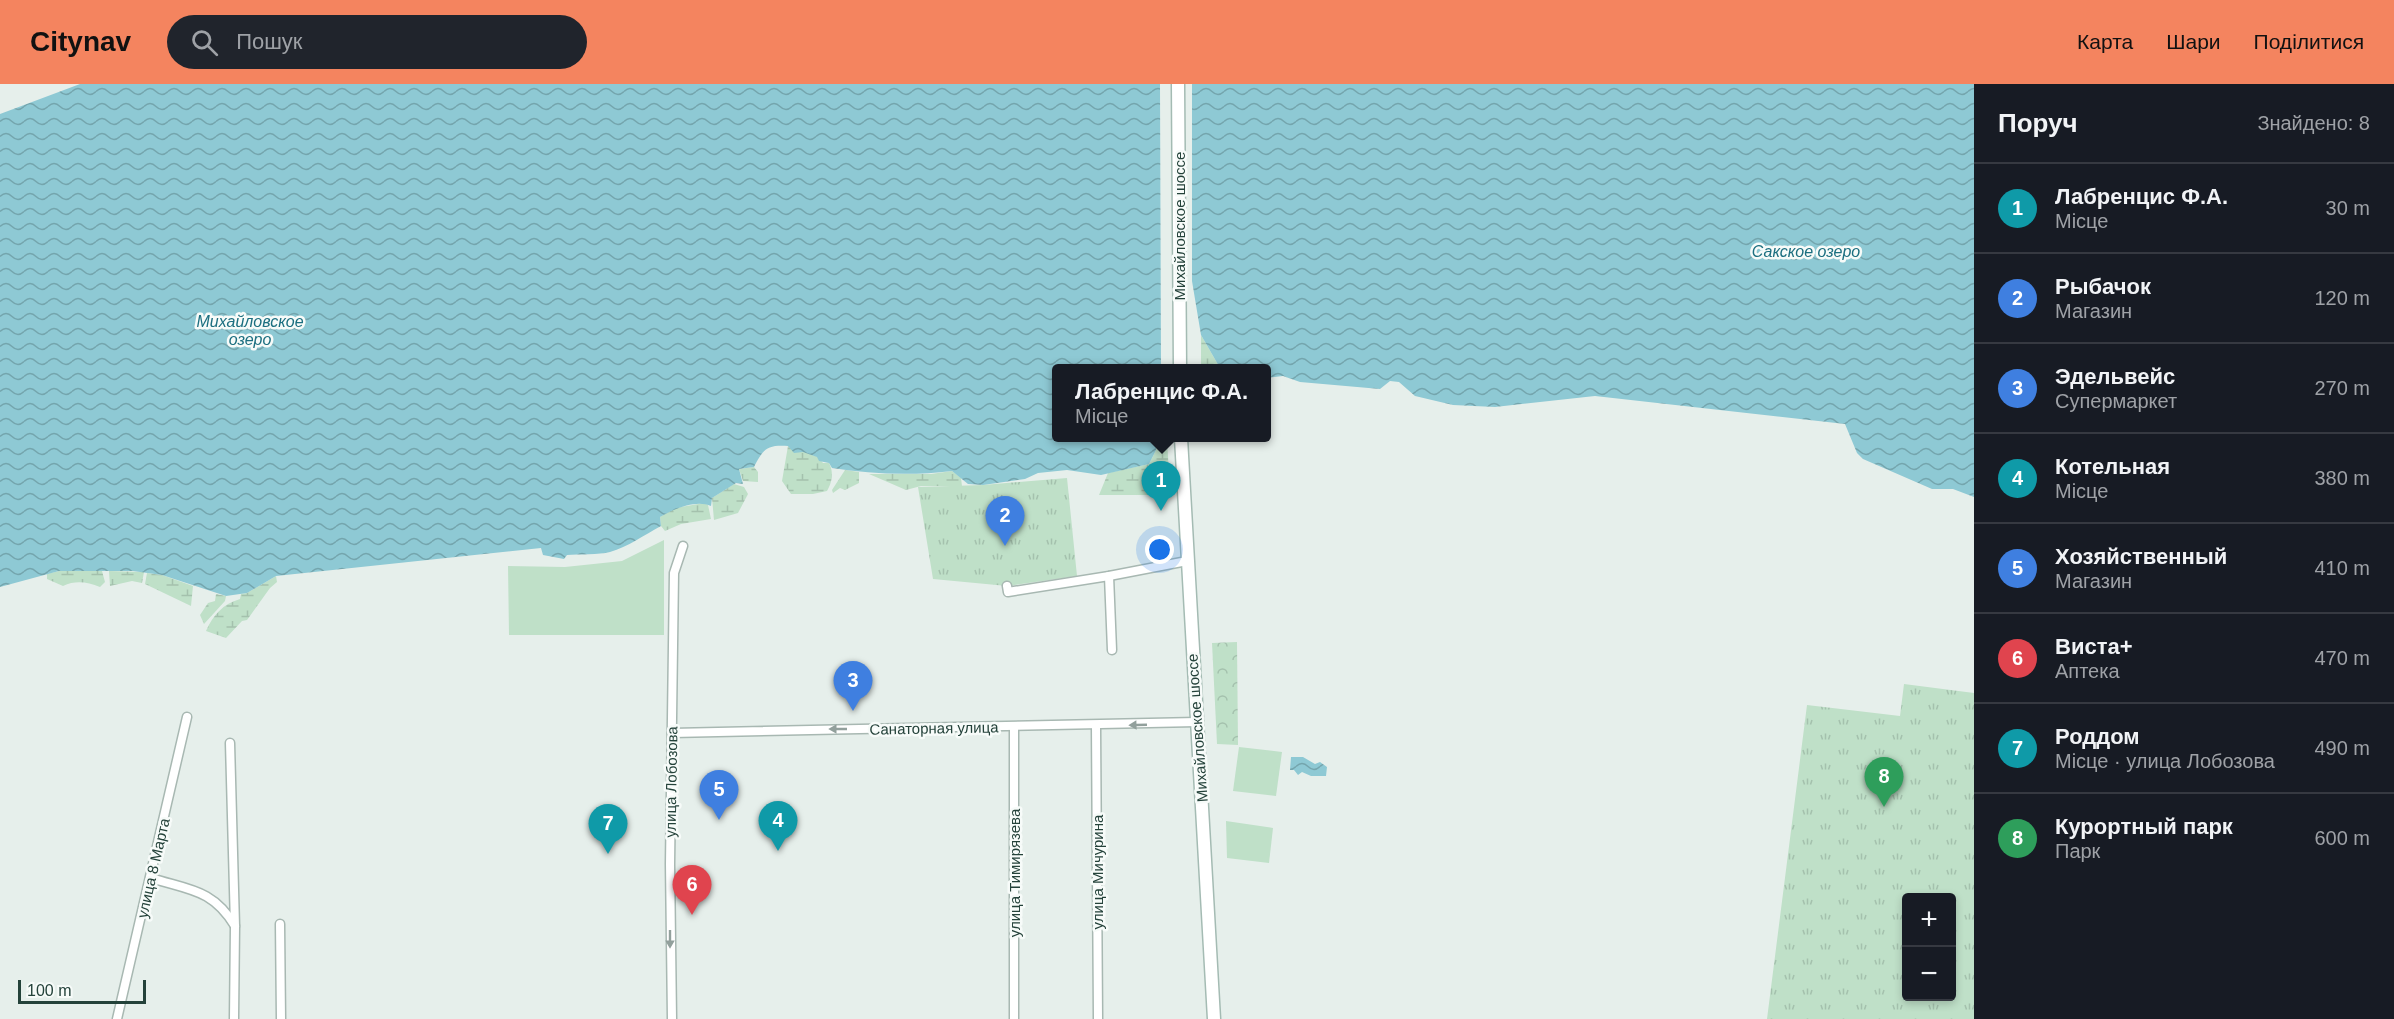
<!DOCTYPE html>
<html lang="uk">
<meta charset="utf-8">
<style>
body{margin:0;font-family:Arial,sans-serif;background:#20242c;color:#f1f3f6}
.controls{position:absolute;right:18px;bottom:18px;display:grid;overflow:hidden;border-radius:6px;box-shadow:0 3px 9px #0003}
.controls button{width:54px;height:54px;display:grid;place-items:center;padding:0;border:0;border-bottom:2px solid #363941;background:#171b24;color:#f1f3f6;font:30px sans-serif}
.scale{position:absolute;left:18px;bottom:15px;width:128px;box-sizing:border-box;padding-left:6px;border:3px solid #24423a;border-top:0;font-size:16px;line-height:21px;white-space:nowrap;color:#24423a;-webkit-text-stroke:4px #f7fbf9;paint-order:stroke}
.you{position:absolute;left:1160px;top:466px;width:21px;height:21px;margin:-15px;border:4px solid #fff;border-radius:50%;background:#1a73e8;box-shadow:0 0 0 9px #1a73e833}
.badge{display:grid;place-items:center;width:39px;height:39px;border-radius:50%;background:#f4845f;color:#fff;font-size:20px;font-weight:700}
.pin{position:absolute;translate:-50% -50px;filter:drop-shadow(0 2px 3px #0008)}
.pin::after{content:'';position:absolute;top:32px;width:21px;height:18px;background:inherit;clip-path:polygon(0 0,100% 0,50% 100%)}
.popup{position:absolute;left:1052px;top:280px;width:219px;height:78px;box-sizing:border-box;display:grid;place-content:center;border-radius:6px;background:#171b24;filter:drop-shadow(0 2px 4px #0005);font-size:20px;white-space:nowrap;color:#9ea1a6}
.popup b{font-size:22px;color:#f1f3f6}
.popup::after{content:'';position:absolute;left:50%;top:100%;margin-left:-12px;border:12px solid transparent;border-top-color:#171b24}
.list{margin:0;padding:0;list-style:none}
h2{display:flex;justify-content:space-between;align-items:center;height:78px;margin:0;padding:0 24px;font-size:26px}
h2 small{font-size:20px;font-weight:400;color:#9ea1a6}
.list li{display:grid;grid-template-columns:39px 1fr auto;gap:18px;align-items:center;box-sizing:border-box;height:90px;padding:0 24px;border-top:2px solid #363941}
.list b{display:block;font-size:22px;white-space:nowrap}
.list p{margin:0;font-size:20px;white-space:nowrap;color:#9ea1a6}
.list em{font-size:20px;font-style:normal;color:#9ea1a6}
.icon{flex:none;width:33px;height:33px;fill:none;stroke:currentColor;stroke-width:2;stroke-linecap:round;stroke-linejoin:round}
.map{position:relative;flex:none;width:1974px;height:935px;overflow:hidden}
header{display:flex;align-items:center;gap:36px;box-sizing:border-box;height:84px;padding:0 30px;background:#f4845f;color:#111}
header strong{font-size:28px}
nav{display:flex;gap:33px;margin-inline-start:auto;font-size:21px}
.search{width:420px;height:54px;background:#20242c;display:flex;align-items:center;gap:15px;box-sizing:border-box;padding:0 21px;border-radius:33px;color:#9ea1a6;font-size:22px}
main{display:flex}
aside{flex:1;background:#171b24}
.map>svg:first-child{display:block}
.grass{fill:url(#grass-tufts);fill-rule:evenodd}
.forest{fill:url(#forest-crowns)}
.wetland{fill:url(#wetland-marsh)}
.pitch{fill:#bfe0c8}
.water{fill:url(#water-waves)}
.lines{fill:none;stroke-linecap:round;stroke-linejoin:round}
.minor-casing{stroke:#a8b8b2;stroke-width:11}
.secondary-casing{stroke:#a4bbb3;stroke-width:15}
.minor{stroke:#fff;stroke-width:8}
.secondary{stroke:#fff;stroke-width:12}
.oneway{fill:#92a09c}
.labels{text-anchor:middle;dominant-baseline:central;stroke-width:5;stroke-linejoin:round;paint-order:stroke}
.street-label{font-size:15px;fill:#24423a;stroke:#f7fbf9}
.water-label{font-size:16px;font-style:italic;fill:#1c6f80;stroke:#f7fbf9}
</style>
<header>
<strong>Citynav</strong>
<div class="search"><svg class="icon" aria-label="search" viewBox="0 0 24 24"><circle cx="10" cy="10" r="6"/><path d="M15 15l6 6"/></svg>Пошук</div>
<nav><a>Карта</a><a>Шари</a><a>Поділитися</a></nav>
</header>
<main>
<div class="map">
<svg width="1974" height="935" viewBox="0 0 1974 935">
<defs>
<pattern id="grass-tufts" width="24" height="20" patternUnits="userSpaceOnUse" patternTransform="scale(1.5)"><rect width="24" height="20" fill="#bfe0c8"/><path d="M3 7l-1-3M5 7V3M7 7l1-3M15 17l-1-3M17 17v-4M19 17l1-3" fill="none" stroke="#a4c1ad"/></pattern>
<pattern id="forest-crowns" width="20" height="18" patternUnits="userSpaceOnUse" patternTransform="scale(1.5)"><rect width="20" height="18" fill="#bfe0c8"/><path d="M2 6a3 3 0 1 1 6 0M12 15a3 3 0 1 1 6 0" fill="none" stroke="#a4c1ad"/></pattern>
<pattern id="wetland-marsh" width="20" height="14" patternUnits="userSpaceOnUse" patternTransform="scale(1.5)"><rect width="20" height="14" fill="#bfe0c8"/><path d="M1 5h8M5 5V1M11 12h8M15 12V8" fill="none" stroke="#a4c1ad"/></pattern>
<pattern id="water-waves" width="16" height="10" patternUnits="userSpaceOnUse" patternTransform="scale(1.5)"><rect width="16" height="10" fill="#8ec9d4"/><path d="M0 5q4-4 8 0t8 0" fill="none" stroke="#74a5ad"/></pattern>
</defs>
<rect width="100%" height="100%" fill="#e6efeb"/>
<g class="grass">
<path d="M1067,394L1077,492L1007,502L933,495L918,403L983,401Z"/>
<path d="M1904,600L1974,609V935H1767L1807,621L1900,632ZM1906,814H1952V912H1906Z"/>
</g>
<path class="forest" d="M1237,558L1238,661L1217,660L1212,559Z"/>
<g class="wetland">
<path d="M1201,251L1220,284H1201Z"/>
<path d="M1158,354H1167L1169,391L1166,405L1152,411H1099L1108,389L1149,380L1156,366Z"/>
<path d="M788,362L818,373L823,379H829C834,388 832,399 827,407L813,410H791L782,397Z"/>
<path d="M754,383L758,388V398L743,397L739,385Z"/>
<path d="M845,386L859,388V399L845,406L840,404L833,409L832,406Z"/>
<path d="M952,387L961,394L962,402H921L906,406L869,390H931Z"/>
<path d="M734,400L744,403L748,410L738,429L714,436L712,414Z"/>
<path d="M704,419L708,421L711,435L681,440L665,447L661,442L660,433L675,424Z"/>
<path d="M59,487H102L105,498L100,503C87,498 76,496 63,502L47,495V490Z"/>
<path d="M109,487L144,488L142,499L132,497L110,502Z"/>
<path d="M147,489L162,491L193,502L191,522L145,500Z"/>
<path d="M276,492L277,498L270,504L247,536L242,537L226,554L206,547C213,531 223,520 240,515L241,510L247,509Z"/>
<path d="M216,510L226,512L225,517L204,540L200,531L208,519L215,517Z"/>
</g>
<g class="pitch">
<path d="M664,456V551H509L508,482L565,483L622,477Z"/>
<path d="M1239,663L1282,668L1276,712L1233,707Z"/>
<path d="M1226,737L1273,744L1269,779L1227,774Z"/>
</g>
<g class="water">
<path d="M80,0H1160L1161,284H1056V354H1158L1156,366L1149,380L1101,391L1067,386L1038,389L1025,395L983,401L968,400L952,387C911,392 871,390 832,384L829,379L819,377L817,373L803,368L794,369L788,362C767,361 764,364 754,383L739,385L743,400L736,399L712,414L711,422C696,415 674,425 660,433L661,442C644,451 628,463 610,468C599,471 579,470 567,471L564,475L543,471L541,464L276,492L247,509L226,512L162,491L133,487H59L0,503V30Z"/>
<path d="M1192,0H1974V413L1953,405H1932L1863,375L1857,369L1845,340L1595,312L1495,323L1453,321L1415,312L1399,298L1390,297L1380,305L1300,298L1283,292L1266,294V284H1220L1201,251L1192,197Z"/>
<path d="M1291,673H1303L1315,680L1320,678L1327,683L1326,692H1311L1302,688L1298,691L1294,686H1290Z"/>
</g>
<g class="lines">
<g class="minor-casing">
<g id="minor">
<path d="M1109,492L1112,566"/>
<path d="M1007,502L1008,508L1109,492L1187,477"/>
<path d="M1096,642L1098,935"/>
<path d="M672,649L1197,638"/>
<path d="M230,659L235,842L234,935"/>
<path d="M151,794C189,806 213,805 235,842"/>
<path d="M280,840L281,935"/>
<path d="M117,935L187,633"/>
<path d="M672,935L670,780L674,489L683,462"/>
<path d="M1014,935V643"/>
</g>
</g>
<g class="secondary-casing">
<g id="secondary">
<path d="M1178,0L1180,284"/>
<path d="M1181,354L1214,935"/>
</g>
</g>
<use href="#minor" class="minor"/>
<use href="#secondary" class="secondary"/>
</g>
<defs><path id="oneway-solid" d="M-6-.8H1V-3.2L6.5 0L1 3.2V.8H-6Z" transform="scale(1.5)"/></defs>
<g class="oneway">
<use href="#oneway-solid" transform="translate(1138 641) rotate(178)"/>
<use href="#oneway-solid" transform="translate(838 645) rotate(180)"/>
<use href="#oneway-solid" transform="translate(670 855) rotate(90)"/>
</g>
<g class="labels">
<g class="street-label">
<text transform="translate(1179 142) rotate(-90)">Михайловское шоссе</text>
<text transform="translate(934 644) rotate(-1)">Санаторная улица</text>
<text transform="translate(1197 644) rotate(-94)">Михайловское шоссе</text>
<text transform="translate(671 698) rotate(-89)">улица Лобозова</text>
<text transform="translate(153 784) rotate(-77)">улица 8 Марта</text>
<text transform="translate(1097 788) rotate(-90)">улица Мичурина</text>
<text transform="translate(1014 789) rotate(-90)">улица Тимирязева</text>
</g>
<g class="water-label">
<text x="1806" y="167">Сакское озеро</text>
<text x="250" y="237">Михайловское<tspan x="250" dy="18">озеро</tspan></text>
</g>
</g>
</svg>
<div class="controls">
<button>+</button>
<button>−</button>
</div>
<div class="scale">100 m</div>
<div class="you"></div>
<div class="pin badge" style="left:1161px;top:427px;background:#0f9aa8">1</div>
<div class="popup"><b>Лабренцис Ф.А.</b>Місце</div>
<div class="pin badge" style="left:1005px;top:462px;background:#3f7fe0">2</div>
<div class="pin badge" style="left:853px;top:627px;background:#3f7fe0">3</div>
<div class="pin badge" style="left:778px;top:767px;background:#0f9aa8">4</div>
<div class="pin badge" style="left:719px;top:736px;background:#3f7fe0">5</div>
<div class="pin badge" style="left:692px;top:831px;background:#e0444e">6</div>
<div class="pin badge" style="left:608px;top:770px;background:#0f9aa8">7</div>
<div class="pin badge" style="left:1884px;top:723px;background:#2e9e5b">8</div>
</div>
<aside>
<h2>Поруч<small>Знайдено: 8</small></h2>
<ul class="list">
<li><span class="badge" style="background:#0f9aa8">1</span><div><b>Лабренцис Ф.А.</b><p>Місце</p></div><em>30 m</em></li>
<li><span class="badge" style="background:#3f7fe0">2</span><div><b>Рыбачок</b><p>Магазин</p></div><em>120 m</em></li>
<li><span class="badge" style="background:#3f7fe0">3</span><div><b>Эдельвейс</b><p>Супермаркет</p></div><em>270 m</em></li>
<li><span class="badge" style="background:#0f9aa8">4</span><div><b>Котельная</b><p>Місце</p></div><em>380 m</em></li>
<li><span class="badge" style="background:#3f7fe0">5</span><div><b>Хозяйственный</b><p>Магазин</p></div><em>410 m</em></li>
<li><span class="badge" style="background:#e0444e">6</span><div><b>Виста+</b><p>Аптека</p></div><em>470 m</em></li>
<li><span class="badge" style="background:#0f9aa8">7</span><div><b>Роддом</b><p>Місце · улица Лобозова</p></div><em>490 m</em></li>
<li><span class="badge" style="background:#2e9e5b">8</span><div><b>Курортный парк</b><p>Парк</p></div><em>600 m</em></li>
</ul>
</aside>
</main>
